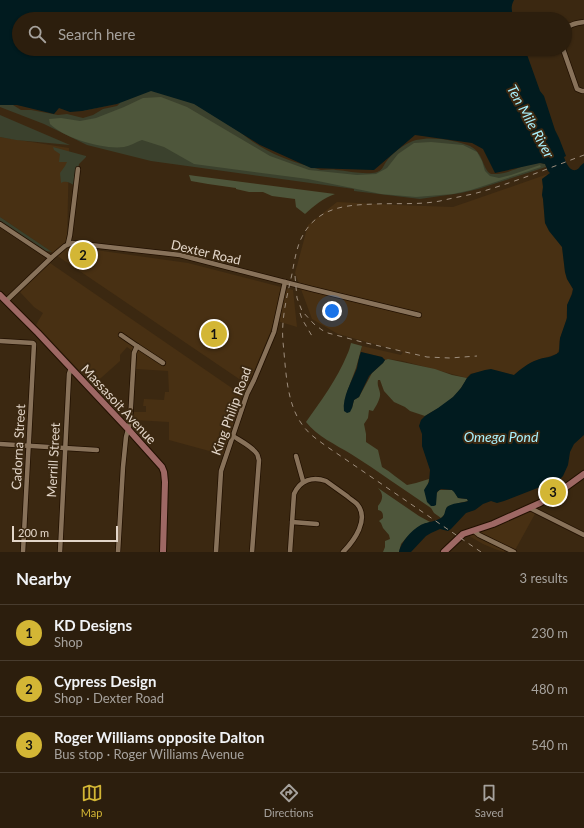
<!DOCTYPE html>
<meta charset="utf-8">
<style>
body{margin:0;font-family:Lato,sans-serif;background:#342716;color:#f1f3f6}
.scale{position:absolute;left:12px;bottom:10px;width:106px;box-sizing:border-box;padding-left:4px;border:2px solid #e3d6c9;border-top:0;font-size:11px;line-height:14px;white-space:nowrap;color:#e3d6c9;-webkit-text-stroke:3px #3b2811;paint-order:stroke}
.you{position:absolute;left:332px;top:311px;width:14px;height:14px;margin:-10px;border:3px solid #fff;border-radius:50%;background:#1a73e8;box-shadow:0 0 0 6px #1a73e833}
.badge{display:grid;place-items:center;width:26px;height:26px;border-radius:50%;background:#d3b635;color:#111;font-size:13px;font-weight:700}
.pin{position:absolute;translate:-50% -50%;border:2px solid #fff;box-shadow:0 1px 4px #0006}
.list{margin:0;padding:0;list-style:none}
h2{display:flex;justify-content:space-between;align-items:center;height:52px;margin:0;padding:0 16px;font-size:17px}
h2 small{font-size:13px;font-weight:400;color:#a6a29d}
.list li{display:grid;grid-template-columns:26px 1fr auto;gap:12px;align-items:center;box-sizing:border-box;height:56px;padding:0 16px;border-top:1px solid #483c2e}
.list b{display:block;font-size:15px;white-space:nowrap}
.list p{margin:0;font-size:13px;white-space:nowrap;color:#a6a29d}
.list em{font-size:13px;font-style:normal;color:#a6a29d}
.icon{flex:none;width:22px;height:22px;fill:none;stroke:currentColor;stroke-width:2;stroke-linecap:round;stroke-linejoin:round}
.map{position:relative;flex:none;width:584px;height:552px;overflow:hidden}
.search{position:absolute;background:#2c1e0d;box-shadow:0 1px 3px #0004;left:12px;right:12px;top:12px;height:44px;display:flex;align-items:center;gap:10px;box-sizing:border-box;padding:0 14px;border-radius:22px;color:#a6a29d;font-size:15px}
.sheet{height:220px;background:#2c1e0d}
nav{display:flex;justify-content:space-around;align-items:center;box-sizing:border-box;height:56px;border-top:1px solid #483c2e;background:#2c1e0d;font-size:11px;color:#a6a29d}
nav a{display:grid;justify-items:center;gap:2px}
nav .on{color:#d3b635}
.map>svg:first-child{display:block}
.built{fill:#483013}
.green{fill:#3b412d}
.forest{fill:#4e563b}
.water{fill:#011b1f}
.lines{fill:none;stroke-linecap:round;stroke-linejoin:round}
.minor-casing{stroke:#211000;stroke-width:6}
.secondary-casing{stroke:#211000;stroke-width:8}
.minor{stroke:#88725a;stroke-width:4.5}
.secondary{stroke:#9e6864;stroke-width:6}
.rail{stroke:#9e8e7d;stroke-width:1;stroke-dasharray:5 5;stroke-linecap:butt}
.labels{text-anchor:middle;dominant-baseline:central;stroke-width:4;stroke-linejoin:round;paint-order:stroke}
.street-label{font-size:13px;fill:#e3d6c9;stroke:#3b2811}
.water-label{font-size:14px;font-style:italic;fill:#a9f0fc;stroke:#3b2811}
</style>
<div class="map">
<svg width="584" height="552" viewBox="0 0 584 552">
<rect width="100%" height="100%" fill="#3b2811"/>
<g class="built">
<path d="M0,137L69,148L67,246L188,263L293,290L297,327L274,320L270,333L248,385L0,217Z"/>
<path d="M548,174L546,176L542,179L543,187L542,195L543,199L545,223L562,247L565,272L567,279L573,289L567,307L566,321L559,342V349L557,354L534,361L521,369L514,375L494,370H488L470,374L467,378L403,361L389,359L385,360L382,357L361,352L362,346L401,355L403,352L338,334L312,319L295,273L308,225L337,202L397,205L453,207Z"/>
<path d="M50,263L242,395L224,455L169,440V422L134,420V412H146V406H143L144,399L164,400L165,392H169L168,371L136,369L137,354L127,347L120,355V361L93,385L36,325L43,313L34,307L20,292Z"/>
<path d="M529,509L536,512L514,552L506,549L504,552L495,549L483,544L464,533Z"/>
</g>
<g class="green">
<path d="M169,83C190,98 211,112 232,126C238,130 243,135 249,139C267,152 288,161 309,166C313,167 317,169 321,170C326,170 331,169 336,170C348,171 360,174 372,173C384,172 382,166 389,158C396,150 406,143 416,140C432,136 455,140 470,146C484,153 482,169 491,174C495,174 500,174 504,173C517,170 531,160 545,164L546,167L478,189L461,193L420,199L354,191V189L151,161L87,145L44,124L0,107V104L13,105L21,110H31L58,115L67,114L83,118L93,115L103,109L117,106L120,103L82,111Z"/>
<path d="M0,115L70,145L16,140L0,137Z"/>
<path d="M53,147L86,156V157L79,164L75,186C71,183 65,180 61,183L60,173L65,166L67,162H59L60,154L54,150Z"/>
<path d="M0,217L52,252L46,251L0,221Z"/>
</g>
<g class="forest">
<path d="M161,97L187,107L270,156L309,170L357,175L376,174L387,168L398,154L414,143L431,142L463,145L477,152L482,161L485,171L490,176L499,178L511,175L540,165L541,167L471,190L453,194L416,197L381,194L308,179L194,164L164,147L142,140C136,142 130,146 124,147C104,150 64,138 50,124L49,119L61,118L80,121L96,118L124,107L143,98Z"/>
<path d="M189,175L196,176L335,194C323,198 314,206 305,214L296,207L295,199L272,196L263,192H249L236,189V188L208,184L191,181Z"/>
<path d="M351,343L362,346L356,368L347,392L344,409L352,408L354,400L359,397L372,373L383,363L385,360L388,359L435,369L452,375L467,378C461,390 451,401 439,408C434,411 429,413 425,416L410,411L405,407L394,402L384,391L380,380H378C377,386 379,387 380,393C381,398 376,406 373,411L369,410L368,418L364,424L366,434V442L378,450L382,467C391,472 398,479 407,485L416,483L429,479L428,484L437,493L439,490H452L455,492L458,498L467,499L468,501L459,503L447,507L445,514L441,518L434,513L431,508C404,490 378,471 351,454C336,445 317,436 306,422C321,401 337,379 347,355C349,351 350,347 351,343Z"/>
<path d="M378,488L419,516L430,522L424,524L407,537L401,544L399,552H383L385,547V541L390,539L389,535L383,528L381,523L379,521L383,518C383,514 383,511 378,510V506C383,500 384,494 378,488Z"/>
</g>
<g class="water">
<path d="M0,0H514C510,7 512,12 514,19H19V49H525L540,91L544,96L555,130L559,138L566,156L564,157C566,163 571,175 579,168C580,166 582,164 584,163V435L574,444L570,452L568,465L563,476L557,482L540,487L504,501L497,503L491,501L483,504L475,510L466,513L451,529L448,531L440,529L431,533L426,536L411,552H399C401,542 413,528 423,524C428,522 436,521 441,518C446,515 444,511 447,507C451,503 463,503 468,501L467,499L458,498L454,492L452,490L441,489L437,492L436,505L434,506H431L427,502L424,490L429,482L430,470L422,446V434L419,426L421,420L425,416L438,408L453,397L461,388L467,378L471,374L485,370L491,369L514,375C521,369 528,363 537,360C544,357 552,358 559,352L560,338L567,318V305L572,294L573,289L567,279L565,272L562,247L549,231L545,223L543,199L542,195L543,187L542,179L550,173L548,171L545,164L540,163L495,173L483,149L472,143L415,135L374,170L311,168L260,145L194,104L151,91L117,104L82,111L70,112L59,108L54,114L17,105H0Z"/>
<path d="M361,352L382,357L385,360L383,363L373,372L369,376L359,397L354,400L352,408L350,412L347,413L344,411C342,397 352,381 357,368C358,362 359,357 361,352Z"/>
</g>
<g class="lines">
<g class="minor-casing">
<g id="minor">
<path d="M565,29C570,24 577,23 584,22"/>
<path d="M563,49L577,89L582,91H584"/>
<path d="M0,224L51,258"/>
<path d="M68,244L70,235L78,169"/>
<path d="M6,301L51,258L65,246L72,243L180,255L312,289L419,315"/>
<path d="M0,341L33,343L34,344L23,552"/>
<path d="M137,346L163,363"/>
<path d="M233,436C239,440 253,447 257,454C258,455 258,458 259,460L252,552"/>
<path d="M0,444L97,450"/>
<path d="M296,456L303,481"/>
<path d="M530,508L584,535"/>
<path d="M292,522L317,524"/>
<path d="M474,531L479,535L514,552"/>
<path d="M60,552L69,374L71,368"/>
<path d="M118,552L123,467L126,437L130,422L134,353L137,346L121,335"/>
<path d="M216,552L221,471L247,394L254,380L274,332L285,282"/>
<path d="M290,552L294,494C300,480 313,476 326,481C333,486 340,491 347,496C350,499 354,501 357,504C370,519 354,541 343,552"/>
</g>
</g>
<g class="secondary-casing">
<g id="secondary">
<path d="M0,295L38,333L128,429L162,467L164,472L165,482L163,552"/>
<path d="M444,552L463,534L493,524L540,503L562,490L584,474"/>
</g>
</g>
<use href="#minor" class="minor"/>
<use href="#secondary" class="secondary"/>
<g class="rail">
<path d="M295,276L297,298L302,311L314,324L322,330L328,333L362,342L427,357L450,358L477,356"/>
<path d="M300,313L302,319L312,336"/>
<path d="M481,552L326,446C318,440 310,435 304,427C286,405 286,370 283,342C281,319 287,296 292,274C294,263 296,251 300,241C315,207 344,205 376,204C397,203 419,205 440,201C456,197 472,195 487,190C520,180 552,167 584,155"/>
</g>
</g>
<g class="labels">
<g class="street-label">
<text transform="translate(206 252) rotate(13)">Dexter Road</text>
<text transform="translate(119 404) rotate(47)">Massasoit Avenue</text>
<text transform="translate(231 411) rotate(-70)">King Philip Road</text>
<text transform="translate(18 447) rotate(-87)">Cadorna Street</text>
<text transform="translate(53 460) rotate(-87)">Merrill Street</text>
</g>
<g class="water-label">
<text transform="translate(531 121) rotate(61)">Ten Mile River</text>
<text x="501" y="436">Omega Pond</text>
</g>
</g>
</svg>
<div class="scale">200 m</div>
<div class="you"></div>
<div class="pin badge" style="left:214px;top:334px">1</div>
<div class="pin badge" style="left:83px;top:255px">2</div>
<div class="pin badge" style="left:553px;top:492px">3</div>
<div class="search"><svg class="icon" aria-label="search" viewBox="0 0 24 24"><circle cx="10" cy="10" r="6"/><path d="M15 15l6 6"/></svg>Search here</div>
</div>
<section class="sheet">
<h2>Nearby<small>3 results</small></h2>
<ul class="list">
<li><span class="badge">1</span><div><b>KD Designs</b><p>Shop</p></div><em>230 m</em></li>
<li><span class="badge">2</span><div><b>Cypress Design</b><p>Shop · Dexter Road</p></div><em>480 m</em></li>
<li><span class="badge">3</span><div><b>Roger Williams opposite Dalton</b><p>Bus stop · Roger Williams Avenue</p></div><em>540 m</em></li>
</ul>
</section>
<nav>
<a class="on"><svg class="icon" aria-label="map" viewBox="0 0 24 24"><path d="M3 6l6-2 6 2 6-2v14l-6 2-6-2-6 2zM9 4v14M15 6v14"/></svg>Map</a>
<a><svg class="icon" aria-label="directions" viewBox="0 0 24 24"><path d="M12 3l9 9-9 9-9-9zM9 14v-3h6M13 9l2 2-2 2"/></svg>Directions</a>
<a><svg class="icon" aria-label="saved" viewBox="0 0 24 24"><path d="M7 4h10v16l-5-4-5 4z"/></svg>Saved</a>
</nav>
